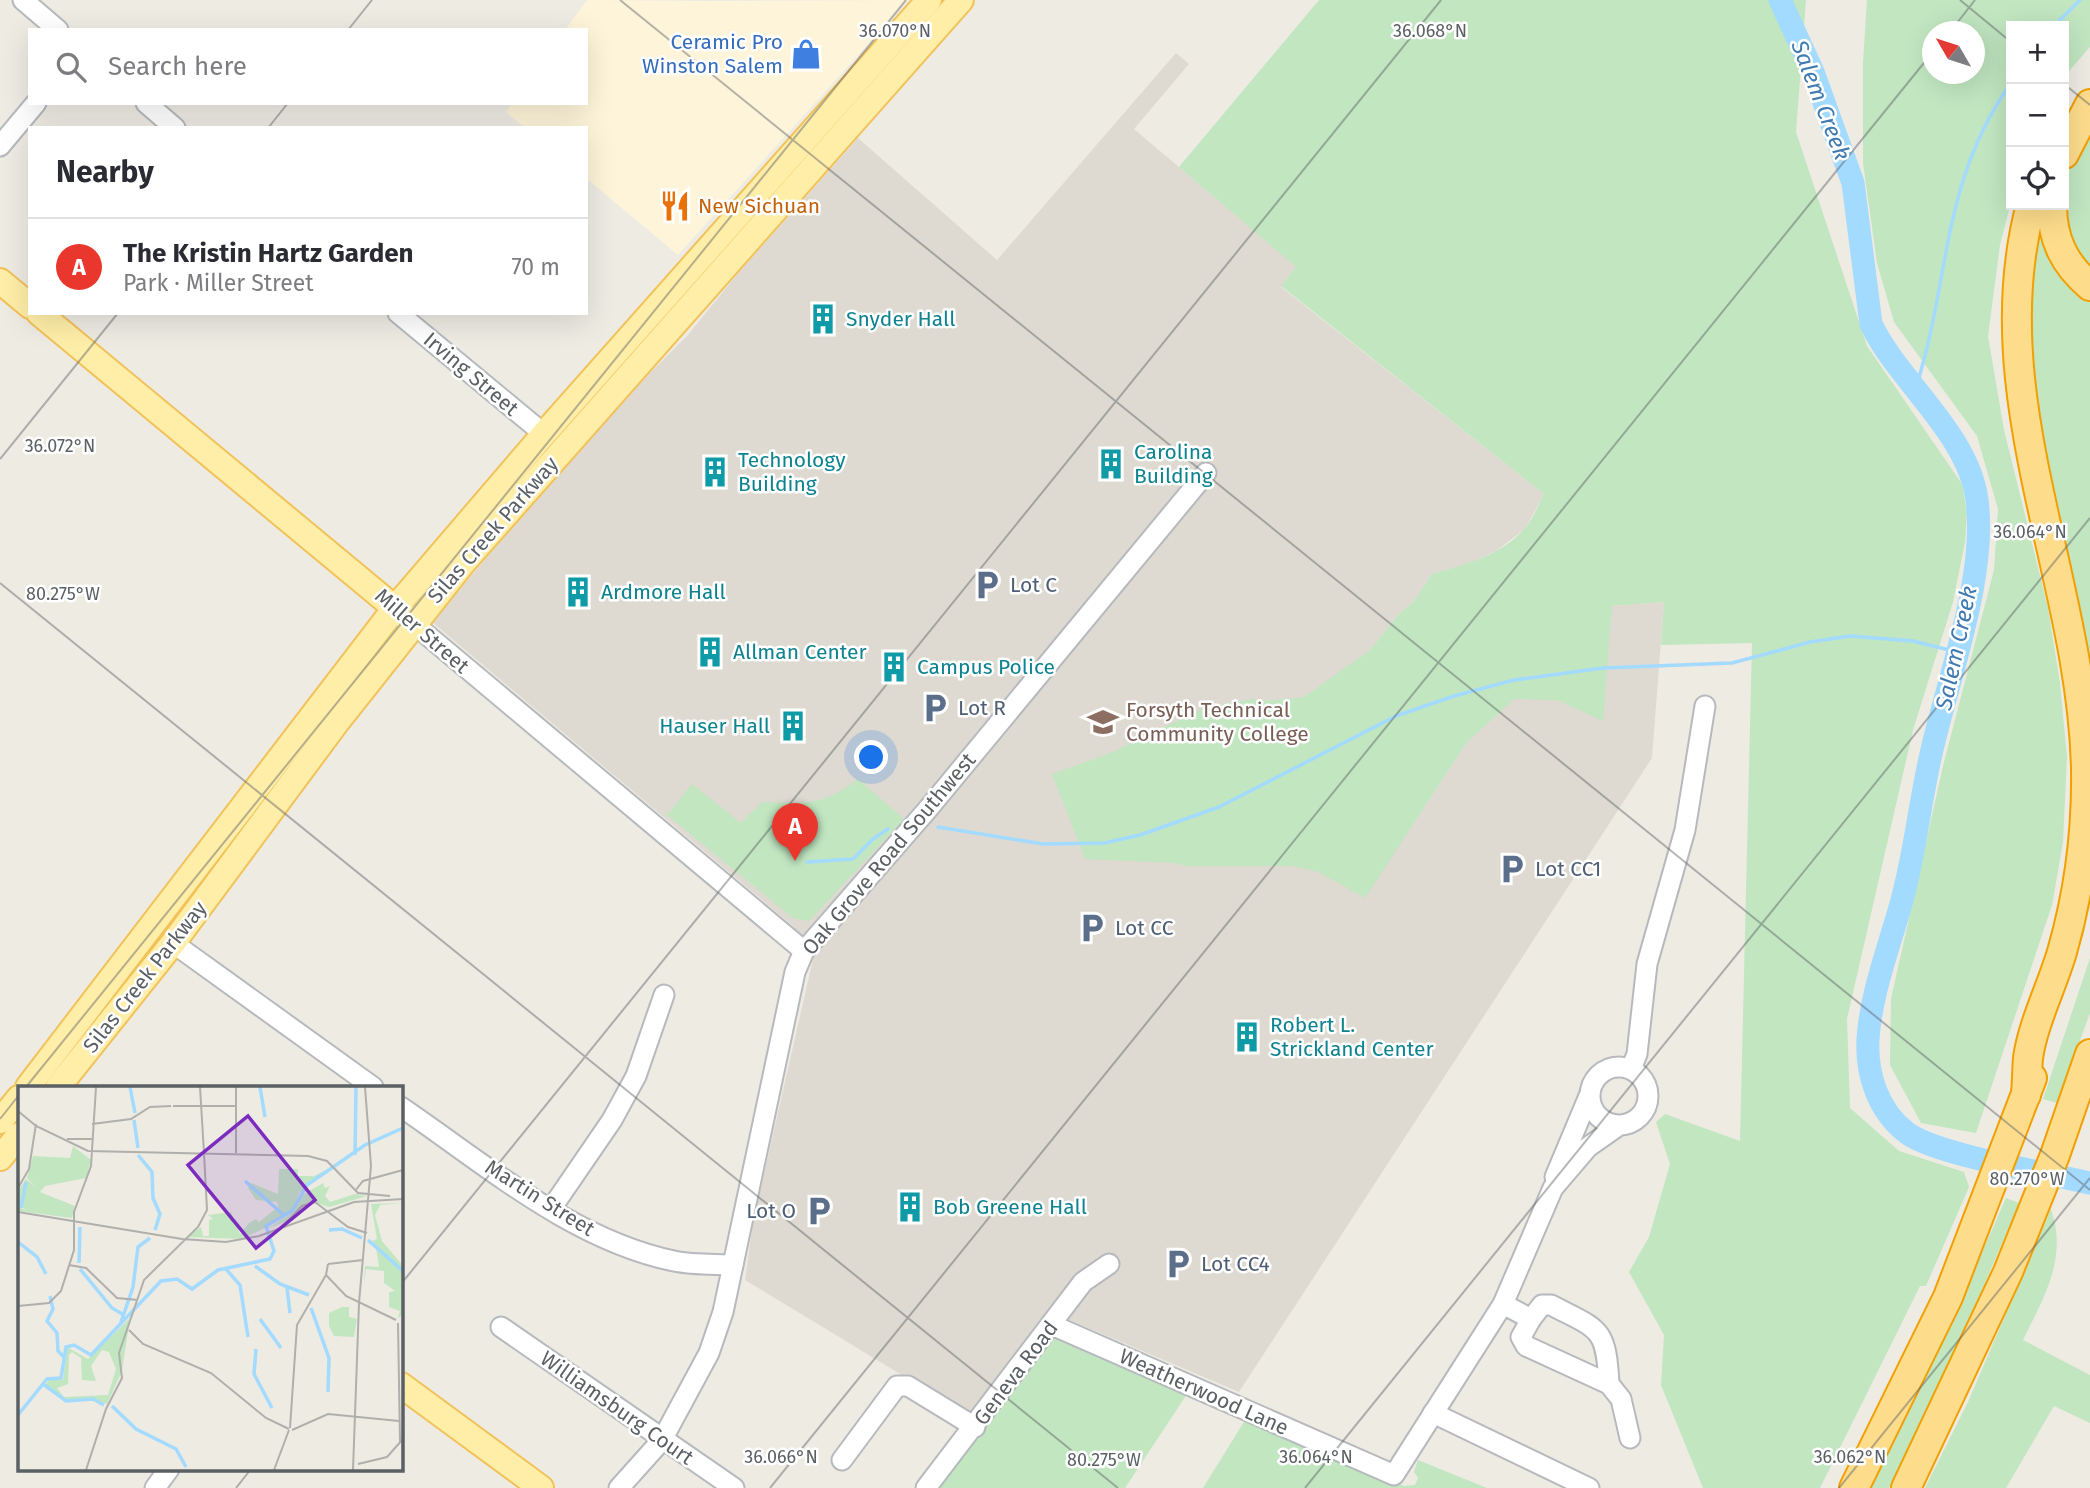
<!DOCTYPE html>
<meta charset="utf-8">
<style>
body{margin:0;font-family:"Fira Sans",sans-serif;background:#f7f7f7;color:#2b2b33}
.controls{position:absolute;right:21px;top:21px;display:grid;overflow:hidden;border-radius:0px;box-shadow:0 7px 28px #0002}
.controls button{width:63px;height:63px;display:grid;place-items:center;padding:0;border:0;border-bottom:2px solid #e1e1e2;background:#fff;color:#2b2b33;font:35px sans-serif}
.compass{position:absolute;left:1922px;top:21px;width:63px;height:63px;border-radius:50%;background:#fff;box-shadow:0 7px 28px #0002;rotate:309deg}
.you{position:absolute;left:872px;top:758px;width:24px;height:24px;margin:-18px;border:5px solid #fff;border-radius:50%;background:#1a73e8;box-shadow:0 0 0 10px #1a73e833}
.badge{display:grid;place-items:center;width:46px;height:46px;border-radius:50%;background:#ea372e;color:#fff;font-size:23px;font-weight:700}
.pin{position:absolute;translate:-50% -58px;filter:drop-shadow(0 2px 4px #0008)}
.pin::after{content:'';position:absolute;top:37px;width:24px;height:21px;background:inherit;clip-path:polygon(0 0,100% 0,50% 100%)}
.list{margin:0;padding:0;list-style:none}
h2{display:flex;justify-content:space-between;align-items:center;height:91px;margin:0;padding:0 28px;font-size:30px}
h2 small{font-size:23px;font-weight:400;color:#7c7c81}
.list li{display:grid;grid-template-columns:46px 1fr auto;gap:21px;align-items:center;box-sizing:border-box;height:98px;padding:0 28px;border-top:2px solid #e1e1e2}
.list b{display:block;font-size:26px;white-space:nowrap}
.list p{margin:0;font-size:23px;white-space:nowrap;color:#7c7c81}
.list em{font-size:23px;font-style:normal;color:#7c7c81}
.icon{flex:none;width:38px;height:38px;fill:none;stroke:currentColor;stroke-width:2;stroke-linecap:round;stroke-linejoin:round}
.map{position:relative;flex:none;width:2090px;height:1488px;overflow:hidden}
.search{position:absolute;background:#fff;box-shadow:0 7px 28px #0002;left:28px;top:28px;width:560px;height:77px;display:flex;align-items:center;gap:18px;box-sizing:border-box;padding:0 24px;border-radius:0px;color:#7c7c81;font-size:26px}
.panel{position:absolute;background:#fff;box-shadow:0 7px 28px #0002;left:28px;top:126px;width:560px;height:189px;border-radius:0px}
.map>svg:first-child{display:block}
.commercial{fill:#fef4d9}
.education{fill:#dedad1}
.green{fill:#c1e6c0;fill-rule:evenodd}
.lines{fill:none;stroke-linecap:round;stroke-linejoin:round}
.stream{stroke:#a3daff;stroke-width:3.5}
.river{stroke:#a3daff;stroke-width:23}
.minor-casing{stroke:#b6b9be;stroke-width:23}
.major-casing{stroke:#f2c259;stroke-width:28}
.highway-casing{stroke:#f29f00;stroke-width:32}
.minor{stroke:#fff;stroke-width:19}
.major{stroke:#ffeea8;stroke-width:24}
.highway{stroke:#fddd8c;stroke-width:28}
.ticks{fill:none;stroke:#5b6064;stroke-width:2;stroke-opacity:0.45}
.labels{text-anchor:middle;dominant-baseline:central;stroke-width:5;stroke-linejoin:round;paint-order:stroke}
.shop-label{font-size:21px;fill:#366cbe;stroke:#fff;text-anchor:end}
.food-label{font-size:21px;fill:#c56008;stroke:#fff;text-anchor:start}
.culture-label{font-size:21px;fill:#0d838f;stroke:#fff;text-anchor:start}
.street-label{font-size:21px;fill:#5b6064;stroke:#fff}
.service-label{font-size:21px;fill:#4e5e75;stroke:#fff;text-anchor:start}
.education-label{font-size:21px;fill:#785e54;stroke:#fff;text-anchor:start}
.water-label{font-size:23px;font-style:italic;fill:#3f7ab1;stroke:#fff}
.inset-river{fill:none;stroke:#a3daff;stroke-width:3.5}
.inset-road{fill:none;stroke:#afafac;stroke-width:2}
.view{fill:#7b2cbf;fill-opacity:0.15;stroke:#7b2cbf;stroke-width:3.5}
.inset-edge{fill:none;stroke:#5b6064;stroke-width:3.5}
.ticks-label{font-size:18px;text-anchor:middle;fill:#5b6064;stroke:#fff;stroke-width:5;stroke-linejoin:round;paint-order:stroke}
</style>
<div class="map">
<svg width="2090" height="1488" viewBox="0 0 2090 1488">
<rect width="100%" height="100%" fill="#eeebe3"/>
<path class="commercial" d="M587,0L705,1L908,0L678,255L586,178V128H525L506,112L512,103H586V30H565Z"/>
<path class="education" d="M1176,53L1189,64L1134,129L1297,267L1281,287L1544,494L1525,529L1496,551L1468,564L1432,574L1414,601L1398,615L1370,650L1349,665L1599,607L1664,602L1652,758L1239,1392L1051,1312L971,1417L745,1280L753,1222L813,959L793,926L432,622L606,417L687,336L740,271L858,138L997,260Z"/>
<g class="green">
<path d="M1319,0H1806L1796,132L1867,346L1962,484L1967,512L1965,542L1953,602L1913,730L1847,1019L1850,1108L1899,1151L1964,1172L1969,1187L1926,1286H1920L1820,1488H1703L1661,1385L1664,1335L1629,1272L1649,1237L1670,1164L1656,1122L1665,1114L1740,1141L1752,643L1661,645L1664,602L1612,606L1603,721L1557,700L1514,699L1466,743L1365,898L1318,872L1294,866H1185L1176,863L1085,859L1052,774L1111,753L1204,708L1252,699L1268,701L1304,697L1370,650L1398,615L1414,601L1432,574C1464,565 1503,555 1525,528C1533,519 1538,505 1544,494L1281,286L1296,267L1179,167Z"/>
<path d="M1867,0H2090V47L2064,77V26H2011V202L2000,245L1988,336L2004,430L2048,608L2060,683L2067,757L2063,842L2052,905L1976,1133L1921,1123L1890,1065L1891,999L1943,766L1994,570L1998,509L1977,436L1894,322L1877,263L1863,163V63ZM1932,32H1974V74H1932Z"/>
<path d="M2090,124V276L2067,245L2064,205V189L2071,165Z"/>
<path d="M2038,220L2090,293V712L2023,343Z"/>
<path d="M858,779L904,819L809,921L793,918L667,815L692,784L741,823L762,802C806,803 821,807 858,779Z"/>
<path d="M2090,958V1013L2057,1103L2043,1099Z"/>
<path d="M2006,1198L2019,1203L1959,1344L1889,1488H1871L1935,1359Z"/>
<path d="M2051,1209C2068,1258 2044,1297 2023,1340L2090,1375V1423L2054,1406L2006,1488H1925L1968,1402Z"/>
<path d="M1055,1333L1189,1391L1125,1488H938Z"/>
<path d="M1247,1417L1404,1486L1415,1485L1418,1478L1414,1472L1418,1460L1487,1488H1203Z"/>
</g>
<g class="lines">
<g class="stream">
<path d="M2054,26L2080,0"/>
<path d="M1916,387C1951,278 1940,183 2011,83"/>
<path d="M938,827L1043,844L1104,843L1140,835L1219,807L1396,716L1454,696L1514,680L1603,668L1732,663L1810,642L1850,636L1913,641L1957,652"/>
<path d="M807,862L853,859L873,839L888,829"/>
</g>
<path class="river" d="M1780,0L1813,72L1853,183L1871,324C1898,381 1969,434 1977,500C1987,577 1948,678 1931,754C1920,802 1915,852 1902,900C1890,945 1871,992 1868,1039C1866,1074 1878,1111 1907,1133C1937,1155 2048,1173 2090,1183"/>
<g class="minor-casing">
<g id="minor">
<path d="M23,0L58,30"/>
<path d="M146,103L175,128"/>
<path d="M0,146L36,103"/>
<path d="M398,313L544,434"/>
<path d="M414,624L804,951"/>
<path d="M173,943L373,1087"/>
<circle cx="1619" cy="1096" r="29"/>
<path d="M1631,1069L1637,1054L1647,964L1685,830L1705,706"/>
<path d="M401,1107C485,1164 572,1240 674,1261C693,1265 714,1264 733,1265"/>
<path d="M1555,1177L1589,1096"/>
<path d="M551,1209L612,1120L636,1076L664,995"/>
<path d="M1503,1304L1531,1319L1521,1337L1526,1346L1609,1384L1621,1399L1630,1438"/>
<path d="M1531,1319L1542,1305H1551C1599,1330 1606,1326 1609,1384"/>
<path d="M1052,1325L1394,1475L1503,1304L1553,1188L1588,1147L1618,1126"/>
<path d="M501,1327L734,1488"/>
<path d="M1433,1413L1589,1488"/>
<path d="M842,1460L897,1386H908L975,1427"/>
<path d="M155,1488L169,1469"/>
<path d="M619,1488L662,1440L709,1353L723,1312L795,972L804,951L928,809L1206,473"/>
<path d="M926,1488L1083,1282L1109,1264"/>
</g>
</g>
<g class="major-casing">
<g id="major">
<path d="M0,281L30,306"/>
<path d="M39,313L408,619"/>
<path d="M28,1087L395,608L544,434L929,0"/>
<path d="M58,1087L173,943L337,722L463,563L961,0"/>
<path d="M0,1121L19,1098"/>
<path d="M0,1158L19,1135"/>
<path d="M401,1385L541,1488"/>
</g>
</g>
<g class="highway-casing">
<g id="highway">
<path d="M2064,154L2090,104"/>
<path d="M2052,205C2052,239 2064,264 2090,286"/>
<path d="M2026,1095C2027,1083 2027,1070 2028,1058C2033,1023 2052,986 2062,952C2079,893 2087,830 2086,769C2082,579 1980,395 2031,205"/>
<path d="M1854,1488L1948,1297L2032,1078"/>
<path d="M1906,1488L2008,1272L2055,1155L2090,1054"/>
</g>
</g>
<use href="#minor" class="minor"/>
<use href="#major" class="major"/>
<use href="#highway" class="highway"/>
</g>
<path class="ticks" d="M620,0L2090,1190M1960,0L2011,42M348,30L372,0M1950,32L1975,0M2064,84L2090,105M268,128L288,103M0,459L118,313M0,583L1118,1488M26,1087L906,0M0,1119L19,1095M401,1284L1441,0M236,1488L251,1469M770,1488L1932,53M1305,1488L2090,518M1839,1488L2090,1178"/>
<defs>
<g id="shop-bare" transform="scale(2.415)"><path d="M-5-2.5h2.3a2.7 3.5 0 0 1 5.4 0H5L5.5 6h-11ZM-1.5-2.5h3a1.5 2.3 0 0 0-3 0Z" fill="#3f7fe0" stroke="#fff" stroke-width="2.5" paint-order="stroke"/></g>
<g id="restaurant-bare" transform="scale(2.415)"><path d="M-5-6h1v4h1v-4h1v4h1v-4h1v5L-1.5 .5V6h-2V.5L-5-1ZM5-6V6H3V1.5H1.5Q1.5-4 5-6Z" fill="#e8710a" stroke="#fff" stroke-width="2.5" paint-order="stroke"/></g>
<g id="building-bare" transform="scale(2.415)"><path d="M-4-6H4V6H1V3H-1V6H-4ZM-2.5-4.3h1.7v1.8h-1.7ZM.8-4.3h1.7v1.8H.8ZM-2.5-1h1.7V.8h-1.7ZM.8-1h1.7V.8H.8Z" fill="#0f9aa8" stroke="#fff" stroke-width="2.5" paint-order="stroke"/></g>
<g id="parking-bare" transform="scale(2.415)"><path d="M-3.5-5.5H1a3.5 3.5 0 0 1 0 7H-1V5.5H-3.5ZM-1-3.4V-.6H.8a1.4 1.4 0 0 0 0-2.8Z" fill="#5c6f8a" stroke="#fff" stroke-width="2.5" paint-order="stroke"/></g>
<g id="university-bare" transform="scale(2.415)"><path d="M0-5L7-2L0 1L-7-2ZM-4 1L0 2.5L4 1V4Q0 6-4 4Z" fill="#8d6e63" stroke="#fff" stroke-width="2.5" paint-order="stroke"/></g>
</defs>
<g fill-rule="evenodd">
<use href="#shop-bare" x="806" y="54"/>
<use href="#restaurant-bare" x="675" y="206"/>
<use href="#building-bare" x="823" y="319"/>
<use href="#building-bare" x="1111" y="464"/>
<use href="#building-bare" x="715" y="472"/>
<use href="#parking-bare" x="987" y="585"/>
<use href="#building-bare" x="578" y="592"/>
<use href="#building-bare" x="710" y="652"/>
<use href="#building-bare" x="894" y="667"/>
<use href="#parking-bare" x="935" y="708"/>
<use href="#university-bare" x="1103" y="722"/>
<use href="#building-bare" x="793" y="726"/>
<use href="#parking-bare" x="1512" y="869"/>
<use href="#parking-bare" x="1092" y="928"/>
<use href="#building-bare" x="1247" y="1037"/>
<use href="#building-bare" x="910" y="1207"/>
<use href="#parking-bare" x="819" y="1211"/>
<use href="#parking-bare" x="1178" y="1264"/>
</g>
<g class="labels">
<g class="shop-label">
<text x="783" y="42">Ceramic Pro<tspan x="783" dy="24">Winston Salem</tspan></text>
</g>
<g class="food-label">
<text x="698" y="206">New Sichuan</text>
</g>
<g class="culture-label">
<text x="846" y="319">Snyder Hall</text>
<text x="1134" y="452">Carolina<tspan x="1134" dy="24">Building</tspan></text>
<text x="738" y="460">Technology<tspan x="738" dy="24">Building</tspan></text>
<text x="601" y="592">Ardmore Hall</text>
<text x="733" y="652">Allman Center</text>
<text x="917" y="667">Campus Police</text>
<text x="770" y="726" text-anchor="end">Hauser Hall</text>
<text x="1270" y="1025">Robert L.<tspan x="1270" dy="24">Strickland Center</tspan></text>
<text x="933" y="1207">Bob Greene Hall</text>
</g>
<g class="street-label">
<text transform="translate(471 374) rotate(40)">Irving Street</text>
<text transform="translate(493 530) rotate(-49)">Silas Creek Parkway</text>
<text transform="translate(422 631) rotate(41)">Miller Street</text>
<text transform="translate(889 854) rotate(-50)">Oak Grove Road Southwest</text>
<text transform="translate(145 977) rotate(-52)">Silas Creek Parkway</text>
<text transform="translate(540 1198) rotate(32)">Martin Street</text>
<text transform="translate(1016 1373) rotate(-53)">Geneva Road</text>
<text transform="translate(1204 1392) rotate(24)">Weatherwood Lane</text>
<text transform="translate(617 1408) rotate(35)">Williamsburg Court</text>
</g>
<g class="service-label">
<text x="1010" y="585">Lot C</text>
<text x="958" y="708">Lot R</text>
<text x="1535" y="869">Lot CC1</text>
<text x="1115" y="928">Lot CC</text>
<text x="796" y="1211" text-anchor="end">Lot O</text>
<text x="1201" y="1264">Lot CC4</text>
</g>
<g class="education-label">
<text x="1126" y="710">Forsyth Technical<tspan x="1126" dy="24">Community College</tspan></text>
</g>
<g class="water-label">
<text transform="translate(1821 100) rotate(69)">Salem Creek</text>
<text transform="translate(1956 648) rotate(-78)">Salem Creek</text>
</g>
</g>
<g transform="translate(18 1086)">
<rect width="385" height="385" fill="#eeebe3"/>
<path d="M55,60L73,74L68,92L27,100L22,106L57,120L54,132L0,125V121L10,125L0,119V105L8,93L19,102L9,92L15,70L52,72ZM312,82L282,106L273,126L245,143L224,153L170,151L183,141L185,150H191V134L195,133L190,129L213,126L222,148L231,137L238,133L241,136L260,121L259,116L238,114L230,102L233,97L260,108L261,83H280V90H296ZM305,97L307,102L312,100L307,110L312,116L337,108L349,110L311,121L293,115L269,135L247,144L271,129L283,110ZM385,117L362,119L357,129L364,155L385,180V229L380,232L382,225L371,221V206L377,205L366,197V185L348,183L346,198L347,180L361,181L358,161L350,157L359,153L353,118ZM324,221H331V231L339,233L336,251L316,250L311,240V227ZM112,232L104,285L89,318L74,312L45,314L27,301L31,293L45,294L49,261L70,273ZM84,264L91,266L98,283L90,309L46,311L39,302L50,298L51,269L54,266L63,272L64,294L78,295L73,280Z" fill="#c1e6c0" fill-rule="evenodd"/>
<path class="inset-river" d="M112,1L117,27M242,1L247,31M116,34L120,62M120,69L134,86L135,112L142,128L137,144M337,69L338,1M227,95L267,130M3,122L8,96M311,144L324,143L344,152M350,154L385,185M0,156L19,171L28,188M61,177L62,141M237,180L262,198L291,209M62,183L94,222L106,229M208,183L222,199L230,251M269,202L272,227M32,210L35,223L29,235L39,247L40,265L46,271M293,222L311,272L310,306M242,233L263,262M102,239L115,201L120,161L132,152M238,263L236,288L254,322M25,298L48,315L75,313L86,319M94,320L118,343L158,363L168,381M0,329L29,293L43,292L48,261L56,259L73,269L143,195L159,193L174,203L200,184L252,173L256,165L248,140L274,125L289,99L347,59L385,42"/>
<path class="inset-road" d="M182,1L186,67M155,20H219M0,25L18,40L70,65L290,70L309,75L340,107L372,110M74,38L113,33L132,21L153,20M49,53H74M218,67V1M0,102L11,83L18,38M337,105L345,95L385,84M0,126L164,153L208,156L241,150L336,116L385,113M267,138L284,120L297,116L330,141L349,147M310,178L345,174M51,179L68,182L99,212L120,214M308,189L328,210L378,234M0,220L31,217L43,205L56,164V126L73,80L78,1M380,237L382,356M111,244L125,258L193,287L248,332L271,343M272,342L279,239L308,189L310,178M274,344L310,328L381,335M340,378L369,371L385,353M68,384L88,323L104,292L101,267L126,194L180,141L189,124L186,67M256,384L271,344M335,384L341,217L353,80L347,1"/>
<path class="view" d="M230,30L297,114L238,162L170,79Z"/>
<rect width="385" height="385" class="inset-edge"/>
</g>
<g class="ticks-label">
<text x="895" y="37">36.070°N</text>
<text x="1430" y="37">36.068°N</text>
<text x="60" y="452">36.072°N</text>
<text x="2030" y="538">36.064°N</text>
<text x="63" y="600">80.275°W</text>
<text x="2027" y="1185">80.270°W</text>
<text x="781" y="1463">36.066°N</text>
<text x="1316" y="1463">36.064°N</text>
<text x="1850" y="1463">36.062°N</text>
<text x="1104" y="1466">80.275°W</text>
</g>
</svg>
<div class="controls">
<button>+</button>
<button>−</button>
<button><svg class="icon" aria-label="locate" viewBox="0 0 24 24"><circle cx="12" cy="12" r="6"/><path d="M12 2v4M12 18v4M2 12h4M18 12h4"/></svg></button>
</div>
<svg class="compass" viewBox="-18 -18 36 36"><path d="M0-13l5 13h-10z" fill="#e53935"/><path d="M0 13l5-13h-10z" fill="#7c7c81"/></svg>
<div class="you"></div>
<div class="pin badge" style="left:795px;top:861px">A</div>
<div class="search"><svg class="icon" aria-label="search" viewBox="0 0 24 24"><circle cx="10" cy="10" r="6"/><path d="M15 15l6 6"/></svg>Search here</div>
<section class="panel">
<h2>Nearby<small></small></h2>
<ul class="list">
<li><span class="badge">A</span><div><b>The Kristin Hartz Garden</b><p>Park · Miller Street</p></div><em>70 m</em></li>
</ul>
</section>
</div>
